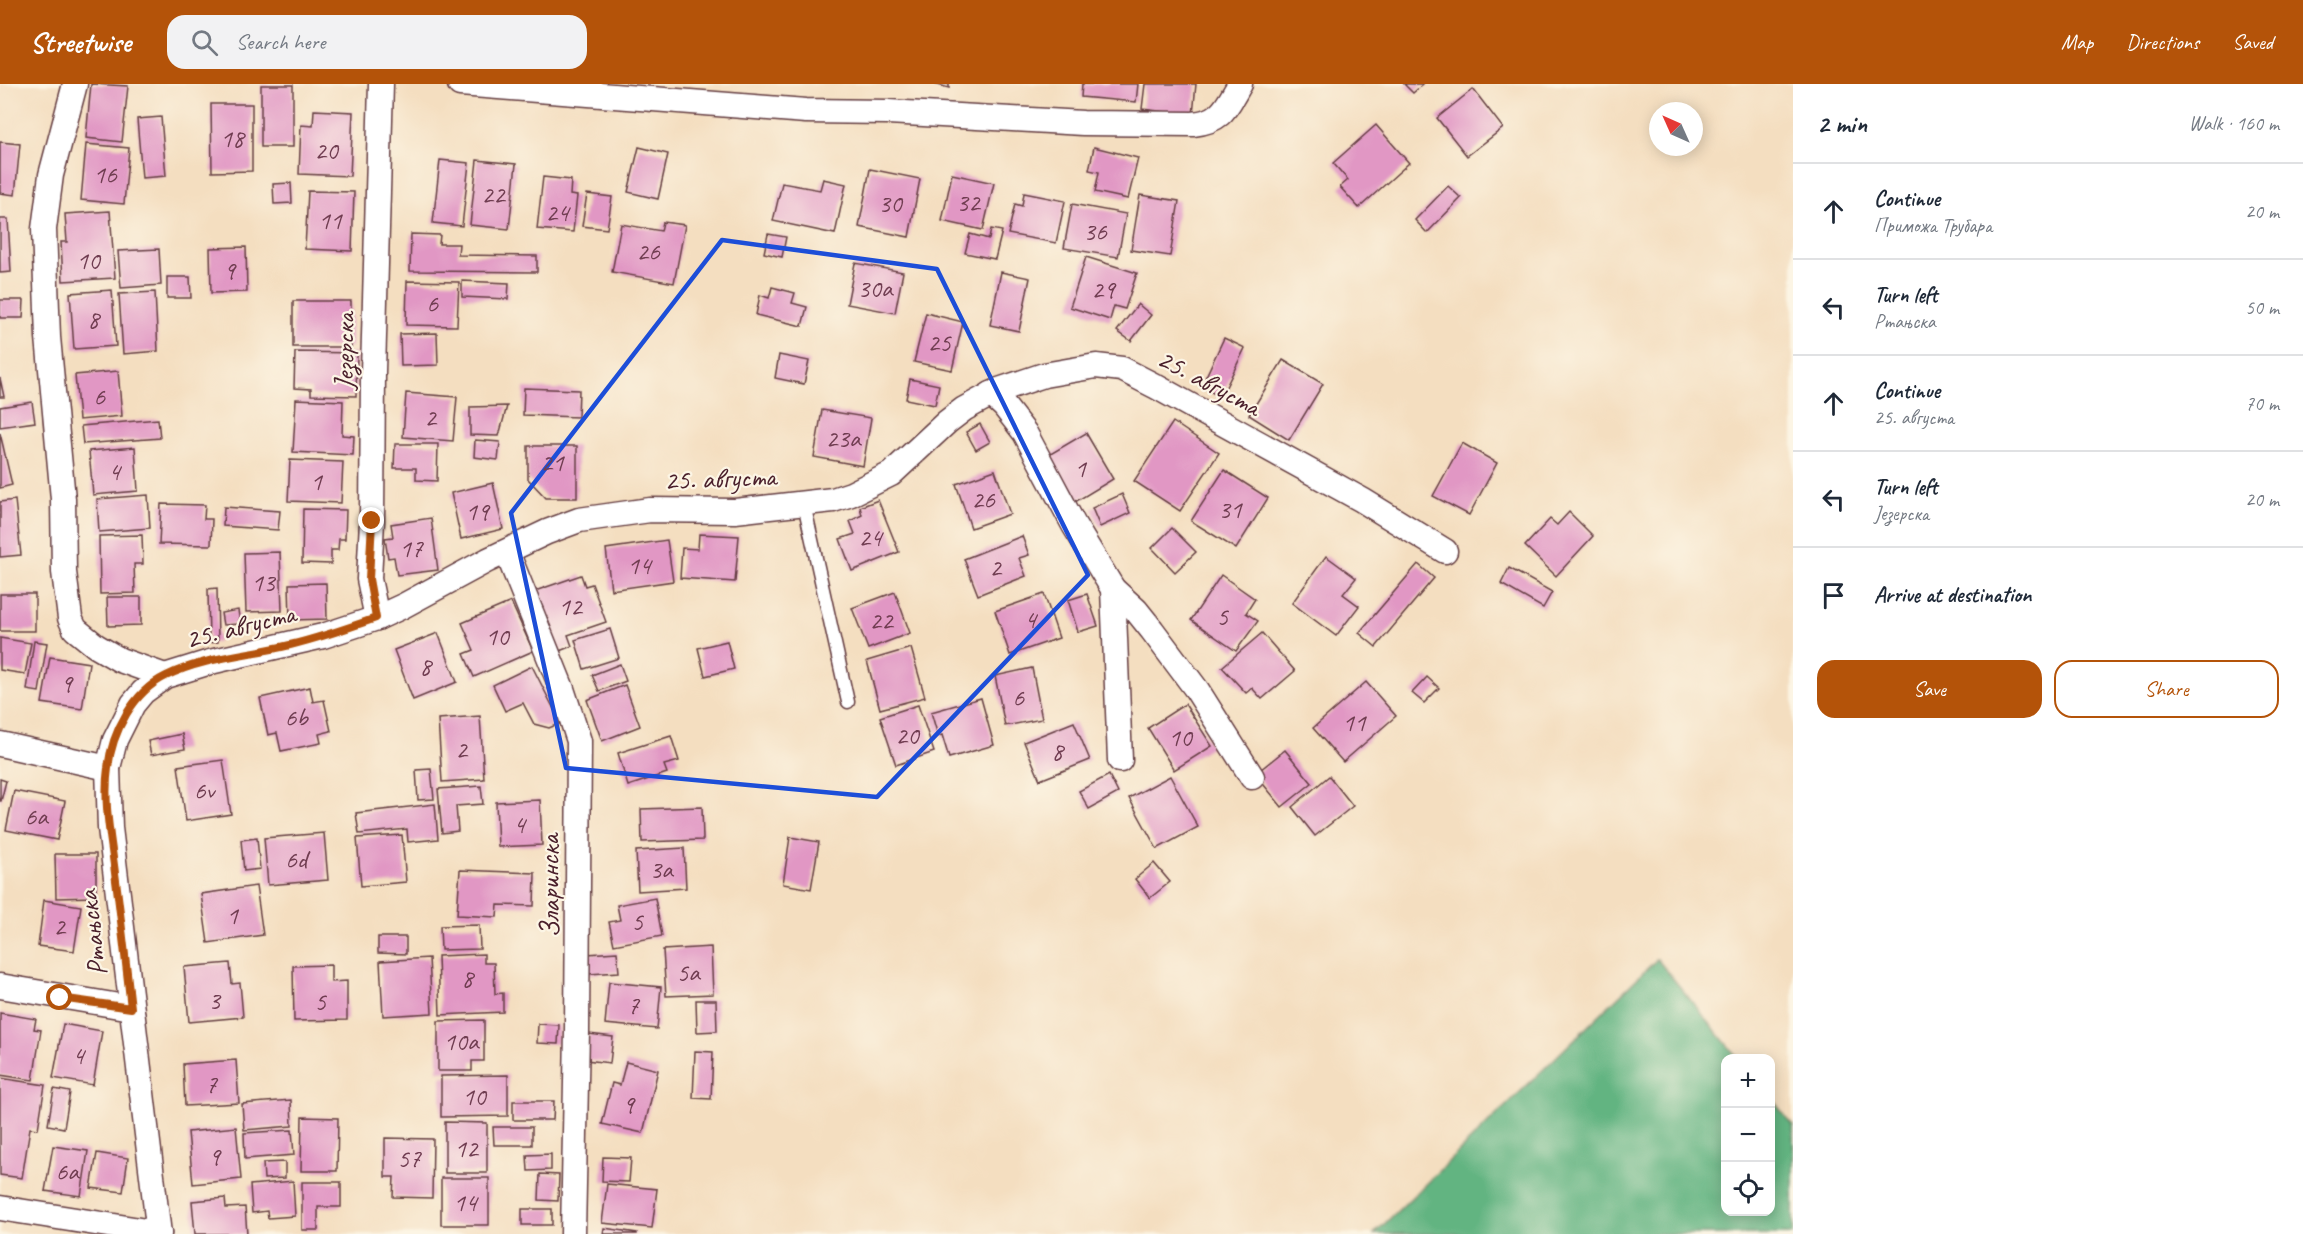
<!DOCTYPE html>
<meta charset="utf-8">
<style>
body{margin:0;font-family:Caveat,sans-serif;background:#f2f2f3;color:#1f2937}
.controls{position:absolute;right:18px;bottom:18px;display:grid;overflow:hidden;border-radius:12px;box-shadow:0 3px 15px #0003}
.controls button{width:54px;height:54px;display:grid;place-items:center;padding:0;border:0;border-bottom:2px solid #e0e1e3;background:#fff;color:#1f2937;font:30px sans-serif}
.compass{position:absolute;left:1649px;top:18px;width:54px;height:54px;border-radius:50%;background:#fff;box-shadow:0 3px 15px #0003;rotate:315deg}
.stop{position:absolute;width:18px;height:18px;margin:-14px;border:4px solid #b45309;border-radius:50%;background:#fff}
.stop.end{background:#b45309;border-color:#fff;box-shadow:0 2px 6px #0008}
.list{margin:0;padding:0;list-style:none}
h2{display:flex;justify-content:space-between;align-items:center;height:78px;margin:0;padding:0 24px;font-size:26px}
h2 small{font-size:20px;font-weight:400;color:#747a83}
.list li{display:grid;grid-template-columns:39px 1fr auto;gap:18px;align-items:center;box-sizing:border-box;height:96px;padding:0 24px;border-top:2px solid #e0e1e3}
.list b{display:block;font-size:22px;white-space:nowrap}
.list p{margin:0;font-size:20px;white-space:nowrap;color:#747a83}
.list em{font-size:20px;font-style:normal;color:#747a83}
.actions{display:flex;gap:12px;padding:18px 24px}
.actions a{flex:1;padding:14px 0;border:2px solid #b45309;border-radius:18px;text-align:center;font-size:21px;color:#b45309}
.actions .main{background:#b45309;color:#fff}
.icon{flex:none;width:33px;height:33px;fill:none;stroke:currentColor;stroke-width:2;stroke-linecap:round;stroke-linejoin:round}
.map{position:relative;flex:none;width:1793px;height:1150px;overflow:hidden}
header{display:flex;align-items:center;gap:36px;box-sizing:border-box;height:84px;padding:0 30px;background:#b45309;color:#fff}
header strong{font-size:28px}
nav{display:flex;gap:33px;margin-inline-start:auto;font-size:21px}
.search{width:420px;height:54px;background:#f2f2f3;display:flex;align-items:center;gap:15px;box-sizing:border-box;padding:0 21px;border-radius:18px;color:#747a83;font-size:22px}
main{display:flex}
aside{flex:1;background:#fff}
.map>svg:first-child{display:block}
.forest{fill:#62b481;stroke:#566a56;stroke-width:1.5}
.building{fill:#e197c4}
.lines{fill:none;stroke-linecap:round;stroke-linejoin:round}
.lane-casing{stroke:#643c41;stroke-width:15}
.street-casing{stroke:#643c41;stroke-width:27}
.lane{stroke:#fff;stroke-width:12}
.street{stroke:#fff;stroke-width:24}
.route{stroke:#b45309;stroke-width:8}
.marked{fill:none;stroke:#1d4ed8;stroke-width:4.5;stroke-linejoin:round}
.labels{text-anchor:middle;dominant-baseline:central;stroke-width:4.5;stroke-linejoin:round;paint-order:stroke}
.number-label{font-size:26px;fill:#703d51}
.street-label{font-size:28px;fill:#4a1f2b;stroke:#fcf5e5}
</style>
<header>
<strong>Streetwise</strong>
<div class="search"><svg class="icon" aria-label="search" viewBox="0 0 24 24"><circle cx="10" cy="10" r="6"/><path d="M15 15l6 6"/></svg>Search here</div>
<nav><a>Map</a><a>Directions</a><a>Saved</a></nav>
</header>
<main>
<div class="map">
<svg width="1793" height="1150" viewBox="0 0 1793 1150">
<rect width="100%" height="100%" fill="#fcf5e5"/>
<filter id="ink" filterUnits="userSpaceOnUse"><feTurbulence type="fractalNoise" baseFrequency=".0167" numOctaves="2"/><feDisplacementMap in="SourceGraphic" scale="12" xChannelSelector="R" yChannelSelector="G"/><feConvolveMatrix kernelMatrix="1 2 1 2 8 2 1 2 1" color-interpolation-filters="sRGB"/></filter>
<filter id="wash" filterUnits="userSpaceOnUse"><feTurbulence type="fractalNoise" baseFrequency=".008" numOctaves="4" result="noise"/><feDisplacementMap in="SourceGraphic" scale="24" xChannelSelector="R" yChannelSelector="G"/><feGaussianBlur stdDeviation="1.35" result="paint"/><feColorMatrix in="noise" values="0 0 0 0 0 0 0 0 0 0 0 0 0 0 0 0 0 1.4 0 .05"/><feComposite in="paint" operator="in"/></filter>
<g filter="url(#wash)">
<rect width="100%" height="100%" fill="#f4dec0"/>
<path class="forest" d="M1657,875L1738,974H1726V1128H1770L1771,1014L1793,1042V1150H1374Z"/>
<g id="blocks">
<g class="building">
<path d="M91,0L128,2L122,58L86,54Z"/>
<path d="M934,0H949V4Z"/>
<path d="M1082,0H1138L1136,18L1081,13Z"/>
<path d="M1145,0H1196L1193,31L1142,25Z"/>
<path d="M1404,0H1423L1413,9Z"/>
<rect x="261" y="1" width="32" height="62"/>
<path d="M1473,5L1503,44L1467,72L1437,34Z"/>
<path d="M211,20H252V87L212,88Z"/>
<path d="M314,26L353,28L350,92L299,90L301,41L313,42Z"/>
<path d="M161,33L166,92L142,94L137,35Z"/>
<path d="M1376,41L1409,79L1359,124L1340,103L1348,96L1333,79Z"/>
<path d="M0,58L20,60L15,111L0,109Z"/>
<path d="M86,60L129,64L124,120L81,116Z"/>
<path d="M639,63L668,70L658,115L628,108Z"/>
<path d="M1094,63L1138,74L1128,115L1095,108L1099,88L1089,86Z"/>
<path d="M440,76L469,79L462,142L433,139Z"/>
<path d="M477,76L516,80L509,145L470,141Z"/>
<path d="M870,85L920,95L909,153L859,143Z"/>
<path d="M952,90L994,99L983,146L942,137Z"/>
<path d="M543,93L571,96L570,111L577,112L573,148L537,145Z"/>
<path d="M823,95L846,100L835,150L773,137L782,99L820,106Z"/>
<path d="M291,99L292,119L274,120L273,100Z"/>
<path d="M1448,102L1461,114L1427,149L1415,136Z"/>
<path d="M308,107L354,108L352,167L305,165Z"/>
<path d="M1024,109L1065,117L1056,159L1008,150L1015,120L1022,122Z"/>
<path d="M587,110L612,113L607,145L582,142Z"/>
<path d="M1140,111L1179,117L1170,172L1131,166Z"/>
<path d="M1072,120L1126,130L1118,173L1064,164Z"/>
<path d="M110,127L115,194L63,197L61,158H67L65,130Z"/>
<path d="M0,135H8L11,188L0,189Z"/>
<path d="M663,138L685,141L674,199L612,188L621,140L661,147Z"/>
<path d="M991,145L1002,147L995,175L965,169L970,150L989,155Z"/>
<path d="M411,150L440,151L439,160H459L458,171L537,172V188L410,187Z"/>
<path d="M768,150L786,153L782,173L764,169Z"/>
<path d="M246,163L247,208L211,209L210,164Z"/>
<path d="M159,165L161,201L121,204L118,167Z"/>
<path d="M1086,173L1137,189L1125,225L1114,222L1110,236L1070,223Z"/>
<path d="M855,179L903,188L895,229L847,220Z"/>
<path d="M1001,188L1030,194L1019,247L990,241Z"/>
<path d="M167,193H190L191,214H167Z"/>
<path d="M407,197L459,198L457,242L406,241Z"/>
<path d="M462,197L509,199L508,215L462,213Z"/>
<path d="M772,203L795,209L792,219L807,223L802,242L756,231L760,211L769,214Z"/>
<path d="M112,206L116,262L74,265L70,209Z"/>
<path d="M155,208L158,267L123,270L119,210Z"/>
<path d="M0,216H24L23,234H0Z"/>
<rect x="293" y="217" width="58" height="46"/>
<path d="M1138,220L1151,231L1131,257L1117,247Z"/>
<path d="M926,229L963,238L952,286L914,278Z"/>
<path d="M437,249L438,281L401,282L400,250Z"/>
<path d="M1224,254L1245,264L1221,313L1201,303Z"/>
<path d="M295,268L357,269L356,312L311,311V305L294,304Z"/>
<path d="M779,271L809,277L804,300L775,294Z"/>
<path d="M1283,276L1323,300L1289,356L1249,331Z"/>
<path d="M118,287L122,332L79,336L75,291Z"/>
<path d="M0,294L4,313H0Z"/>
<path d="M910,295L939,301L935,321L906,315Z"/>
<path d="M524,304L579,306L578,333L523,331Z"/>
<path d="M406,309L457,313L453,357L403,353Z"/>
<path d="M296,315L343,317L342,351L354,352L353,371L293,368Z"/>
<path d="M32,318L35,338L0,343V323Z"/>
<path d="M507,322L499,352L470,351V323Z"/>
<path d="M822,326L871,334L863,382L814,373Z"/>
<path d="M158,335L160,354L83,360L81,342Z"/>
<path d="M1173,338L1219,369L1180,427L1134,397Z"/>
<path d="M980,340L990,358L976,366L966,348Z"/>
<path d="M0,349L12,401L0,404Z"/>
<path d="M1086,349L1113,395L1075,418L1047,372Z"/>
<path d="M475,356L500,358L498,376L474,373Z"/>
<path d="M1462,359L1497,379L1469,431L1433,412Z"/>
<path d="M395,360H438L437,397L416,396V384H394Z"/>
<path d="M528,362H577V414H546L528,395Z"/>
<path d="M135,363L138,407L93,411L89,367Z"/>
<path d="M290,376L343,378L341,419L288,417Z"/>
<path d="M995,386L1010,430L971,444L956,400Z"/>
<path d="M1224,386L1268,414L1236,465L1191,437Z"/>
<path d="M493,399L503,445L461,455L451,409Z"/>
<path d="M1122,410L1130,429L1100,443L1092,424Z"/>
<path d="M148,411L150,444L99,448L97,415Z"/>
<path d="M15,416L21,471L0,473V418Z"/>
<path d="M878,416L899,468L852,487L840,455L855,450L850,437L862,431L860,423Z"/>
<path d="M161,420L205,421L204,435H212L211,461L159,460Z"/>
<path d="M224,423L280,427L278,446L223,442Z"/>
<path d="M303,425L346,426L345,455H339L338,466H331V480L302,479Z"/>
<path d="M1569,428L1593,452L1556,492L1525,462L1550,435L1557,441Z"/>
<path d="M431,434L438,486L397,491L394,473L388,474L385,454L393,453L391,440Z"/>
<path d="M1172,444L1196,468L1175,488L1152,464Z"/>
<path d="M699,450L739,452L735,498L680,494L682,464L698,465Z"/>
<path d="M142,451L143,480H134L135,509L100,510L99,452Z"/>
<path d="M1022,452L1029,471L1019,474L1026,492L978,511L964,475Z"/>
<path d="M667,456L673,497L611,506L606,465Z"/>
<path d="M280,468L282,527L246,528L244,469Z"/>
<path d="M1326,472L1356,494L1343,510L1359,522L1336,552L1292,519Z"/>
<path d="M1418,480L1434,494L1376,563L1359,549Z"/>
<path d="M1509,484L1552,508L1543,524L1501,500Z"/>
<path d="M581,491L585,502L592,500L606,538L568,551L572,562L557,568L535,507Z"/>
<path d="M1221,491L1255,515L1246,529L1258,537L1236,567L1191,536Z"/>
<path d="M326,499L327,535L290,536L289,500Z"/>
<path d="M217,504L218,558L209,559L208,505Z"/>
<path d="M895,508L910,549L868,565L852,524Z"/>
<rect x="0" y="510" width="35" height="37"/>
<path d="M1044,510L1059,554L1010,571L995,527Z"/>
<path d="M1087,510L1098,542L1078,548L1068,516Z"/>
<path d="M107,513H141V541L108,542Z"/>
<path d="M511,518L533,567L474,593L464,570L474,566L462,539Z"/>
<path d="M238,526L240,540L223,541L221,529Z"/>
<path d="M610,545L619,574L584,585L575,556Z"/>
<path d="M438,549L457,598L413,616L394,566Z"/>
<path d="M1262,549L1295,587L1262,615L1252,604L1246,609L1222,583Z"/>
<path d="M0,554L31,559L25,590L0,586Z"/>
<path d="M34,557L47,559L39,608L27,606Z"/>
<path d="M727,557L734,585L705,592L698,564Z"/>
<path d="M911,564L925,613L880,625L867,577Z"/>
<path d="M50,573L89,579L82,625L42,619Z"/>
<path d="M620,580L626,597L599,607L592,591Z"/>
<path d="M532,582L561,639L549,644L534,640L523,619L505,627L493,601Z"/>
<path d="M1032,584L1042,635L1005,642L995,592Z"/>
<path d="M1427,593L1439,604L1424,619L1412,609Z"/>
<path d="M1366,598L1396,632L1343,678L1313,644Z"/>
<path d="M625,601L640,642L602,657L587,616Z"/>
<path d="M310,603L313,618L324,616L331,647L319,650L321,659L281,667L277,649L268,651L260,614Z"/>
<path d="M981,614L994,661L949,674L942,651L938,652L931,628Z"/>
<path d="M1185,620L1212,662L1174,686L1148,644Z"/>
<path d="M918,621L934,668L896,681L880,633Z"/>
<path d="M480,632L484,695L442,698L438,635Z"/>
<path d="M1074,638L1090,676L1040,696L1024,658Z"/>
<path d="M182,650L185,665L151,671L148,657Z"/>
<path d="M671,652L679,677L664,681L667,689L628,702L618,669Z"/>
<path d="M1285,666L1312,699L1282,723L1255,690Z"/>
<path d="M223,676L231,730L186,737L178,682Z"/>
<path d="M431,685L434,715L418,716L416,686Z"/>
<path d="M1109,691L1118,709L1089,725L1079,707Z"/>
<path d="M1170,692L1198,743L1157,765L1129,714Z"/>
<path d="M1329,692L1353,722L1315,752L1292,723Z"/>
<path d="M0,695L6,697L1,717H0Z"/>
<path d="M481,702L483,720L456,722L458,747L442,749L438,705Z"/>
<path d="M14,707L65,717L57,756L6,746Z"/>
<path d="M540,716L542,761L498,763L496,718Z"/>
<path d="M435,720L438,755L408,758L407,745L359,750L356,729Z"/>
<path d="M702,723L703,756L642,758L641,725Z"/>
<path d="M324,749L328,796L268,801L264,754Z"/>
<path d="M402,751L406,798L361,802L357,754Z"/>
<path d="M790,753L819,758L811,805L783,800Z"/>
<path d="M257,754L260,785L244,787L241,756Z"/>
<path d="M684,764L686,804L638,807L636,767Z"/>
<path d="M55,770H96V813L56,814Z"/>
<path d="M1154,779L1170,798L1150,814L1135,795Z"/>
<path d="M460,786L535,789L534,822L498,821L497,833L457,831Z"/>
<path d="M256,802L263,851L208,859L201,810Z"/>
<path d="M655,814L662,852L614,861L609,838L620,836L617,821Z"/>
<path d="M44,816L81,822L74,867L38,862Z"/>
<path d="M479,841L480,865L441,866L440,842Z"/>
<path d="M378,853H406V870L378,869Z"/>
<path d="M711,863L713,910L666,912L663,866Z"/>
<path d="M617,868L619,888L589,890L587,870Z"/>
<path d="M484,870V879H494L495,910L503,909V928L440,931L438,872Z"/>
<path d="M429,874L432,929L383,932L380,877Z"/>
<path d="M230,879L232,900L240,899L243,933L189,938L184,883Z"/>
<path d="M331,881V898L347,897V936L294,937L293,882Z"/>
<path d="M609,898L661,903L657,945L605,940Z"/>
<path d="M696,916H716L717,947L697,948Z"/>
<path d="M0,929L36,935L34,945L41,946L33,996L0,991Z"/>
<path d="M484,936V977H472V987H438V937Z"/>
<path d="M63,940L102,947L93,1001L53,994Z"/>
<path d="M538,940L559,941L558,960L537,959Z"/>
<path d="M589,950L613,953L610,979L586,976Z"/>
<path d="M695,967L713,968L711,1015L693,1014Z"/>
<path d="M236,976L239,1019L185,1022L183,980Z"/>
<path d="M626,978L658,986L643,1049L602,1040L612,999L620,1001Z"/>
<path d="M508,991V1032L441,1033V992Z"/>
<path d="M0,994L45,1001L38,1045L30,1044L22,1094L0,1091Z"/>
<path d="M54,1005L70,1008L64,1044L48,1041Z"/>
<path d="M291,1016L292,1042L244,1046L242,1020Z"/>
<path d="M513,1017H554L553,1036H513Z"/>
<path d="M302,1033L338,1034L337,1087H301Z"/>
<path d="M445,1038L487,1039V1089H445Z"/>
<path d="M236,1043L241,1095L193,1100L188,1048Z"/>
<path d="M493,1043H532V1061H494Z"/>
<path d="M292,1046L294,1071L245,1075L244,1049Z"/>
<path d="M385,1054L433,1055L432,1114L393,1113L394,1093H385Z"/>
<path d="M53,1062L88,1067L81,1112L45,1107Z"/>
<path d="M97,1069L128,1074L123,1108L91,1104Z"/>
<path d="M551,1070V1086L528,1087L527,1071Z"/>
<path d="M603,1073L631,1074L629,1098L602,1097Z"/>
<path d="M285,1078V1094L264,1095L263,1079Z"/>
<path d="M540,1090L559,1091L558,1117L539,1116Z"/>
<rect x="441" y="1094" width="48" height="47"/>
<path d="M293,1097L295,1132L268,1134L267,1127L252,1129L250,1101Z"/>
<path d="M302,1098H341V1123H318V1146H302Z"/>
<path d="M607,1100L657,1105L652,1144L602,1139Z"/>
<path d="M225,1114L226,1124L245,1123L247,1150H195L192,1117Z"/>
<rect x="522" y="1125" width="30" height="16"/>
<path d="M604,1144L637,1149V1150H603Z"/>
</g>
</g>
</g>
<g filter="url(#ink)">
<use href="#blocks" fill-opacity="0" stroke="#643c41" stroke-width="1.5"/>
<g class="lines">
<g class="lane-casing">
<path id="lane" d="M804,420L848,618"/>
</g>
<g class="street-casing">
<g id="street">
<path d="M75,0L51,91L44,145L48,253L63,415L64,488L70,534L75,545L96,562L120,576L165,592"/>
<path d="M460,0L806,27L888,28L1083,39L1193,40C1223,37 1226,23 1240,0"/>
<path d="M991,310L1004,322L1025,349L1074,441L1113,505L1136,526L1152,546L1197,606L1252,693"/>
<path d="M507,468L562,605L579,657L577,947L573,1150"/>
<path d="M1113,505L1120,676"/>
<path d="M377,534L369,495L372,437L373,288L381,0"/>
<path d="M0,660L108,684L115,656L133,620L143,608L165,592L210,578L323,552L377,534L403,522L488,476L547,448L579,436L650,426L735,427L833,416L851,410L891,390L947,338L964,325L999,306L1044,291L1096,282L1122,285L1155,302L1362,416L1445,467"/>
<path d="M108,684L110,744L159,1150"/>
<path d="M0,902L131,924"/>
<path d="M0,1124L159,1149"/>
</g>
</g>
<use href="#lane" class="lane"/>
<use href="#street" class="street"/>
</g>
</g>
<g class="lines" filter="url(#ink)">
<path class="route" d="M60,914L131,924C126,879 121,834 115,789C111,755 103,718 108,684C112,648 133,608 166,592C204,573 249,571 290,561C319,554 348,544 376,534L369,495L372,437"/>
</g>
<path class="marked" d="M722,156L937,185L1088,491L877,713L566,684L511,429Z"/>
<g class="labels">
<g class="number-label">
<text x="232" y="54">18</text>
<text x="326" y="66">20</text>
<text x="105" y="90">16</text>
<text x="493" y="110">22</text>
<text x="968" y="118">32</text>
<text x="890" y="119">30</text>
<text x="557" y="128">24</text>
<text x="330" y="136">11</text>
<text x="1095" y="147">36</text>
<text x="648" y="167">26</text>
<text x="88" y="176">10</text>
<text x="229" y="186">9</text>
<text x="875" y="204">30a</text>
<text x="1103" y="205">29</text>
<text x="432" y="219">6</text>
<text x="93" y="235">8</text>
<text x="939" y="258">25</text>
<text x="99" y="312">6</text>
<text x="430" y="333">2</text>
<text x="843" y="354">23a</text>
<text x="552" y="378">21</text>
<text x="1080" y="384">1</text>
<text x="114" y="387">4</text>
<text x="316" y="397">1</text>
<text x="983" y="415">26</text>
<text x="1230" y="425">31</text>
<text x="477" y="427">19</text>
<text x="870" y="453">24</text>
<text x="411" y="464">17</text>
<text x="639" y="481">14</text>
<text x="995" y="483">2</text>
<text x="263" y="498">13</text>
<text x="570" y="522">12</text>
<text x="1222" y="532">5</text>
<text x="1030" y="535">4</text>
<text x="881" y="536">22</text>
<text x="497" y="552">10</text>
<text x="425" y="582">8</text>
<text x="66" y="599">9</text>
<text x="1018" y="613">6</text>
<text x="296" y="633">6b</text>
<text x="1354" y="638">11</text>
<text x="907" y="651">20</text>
<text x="1180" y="653">10</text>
<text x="461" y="665">2</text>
<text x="1057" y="667">8</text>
<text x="204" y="706">6v</text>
<text x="36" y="732">6a</text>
<text x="519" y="740">4</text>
<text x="296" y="775">6d</text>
<text x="661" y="785">3a</text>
<text x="232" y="831">1</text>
<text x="637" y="837">5</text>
<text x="59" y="842">2</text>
<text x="688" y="888">5a</text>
<text x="467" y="894">8</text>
<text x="214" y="916">3</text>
<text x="320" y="917">5</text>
<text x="633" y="921">7</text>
<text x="461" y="957">10a</text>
<text x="78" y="971">4</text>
<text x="211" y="1000">7</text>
<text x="474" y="1012">10</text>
<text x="628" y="1020">9</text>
<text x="466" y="1064">12</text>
<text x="214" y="1072">9</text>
<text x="409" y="1074">57</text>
<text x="67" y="1087">6a</text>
<text x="465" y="1118">14</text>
</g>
<g class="street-label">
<text transform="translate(344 267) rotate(-89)">Језерска</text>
<text transform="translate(1209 298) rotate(28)">25. августа</text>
<text transform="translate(720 394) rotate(-2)">25. августа</text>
<text transform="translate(240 542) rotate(-14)">25. августа</text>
<text transform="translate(549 802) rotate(-90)">Зларинска</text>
<text transform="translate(92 849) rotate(-97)">Ртањска</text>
</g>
</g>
</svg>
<div class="controls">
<button>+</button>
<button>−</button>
<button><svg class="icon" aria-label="locate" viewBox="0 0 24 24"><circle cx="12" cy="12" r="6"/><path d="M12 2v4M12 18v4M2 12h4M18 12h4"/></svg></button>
</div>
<svg class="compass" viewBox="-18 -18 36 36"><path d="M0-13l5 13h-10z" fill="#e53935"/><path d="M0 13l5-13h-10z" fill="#747a83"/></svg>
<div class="stop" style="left:60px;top:914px"></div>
<div class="stop end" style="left:372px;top:437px"></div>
</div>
<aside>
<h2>2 min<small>Walk · 160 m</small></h2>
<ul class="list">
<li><svg class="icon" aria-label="ahead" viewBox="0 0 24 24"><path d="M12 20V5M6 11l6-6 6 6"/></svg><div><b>Continue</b><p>Приможа Трубара</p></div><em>20 m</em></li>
<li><svg class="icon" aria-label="left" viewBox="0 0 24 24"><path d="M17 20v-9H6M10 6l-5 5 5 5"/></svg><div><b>Turn left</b><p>Ртањска</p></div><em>50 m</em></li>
<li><svg class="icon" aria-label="ahead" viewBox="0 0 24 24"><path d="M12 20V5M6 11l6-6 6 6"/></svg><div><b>Continue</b><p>25. августа</p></div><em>70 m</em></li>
<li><svg class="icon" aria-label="left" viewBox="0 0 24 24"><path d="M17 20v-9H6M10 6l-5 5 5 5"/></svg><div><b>Turn left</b><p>Језерска</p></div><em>20 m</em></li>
<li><svg class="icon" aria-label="arrive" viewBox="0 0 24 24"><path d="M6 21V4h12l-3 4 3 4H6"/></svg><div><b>Arrive at destination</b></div></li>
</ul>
<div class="actions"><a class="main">Save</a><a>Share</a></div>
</aside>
</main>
